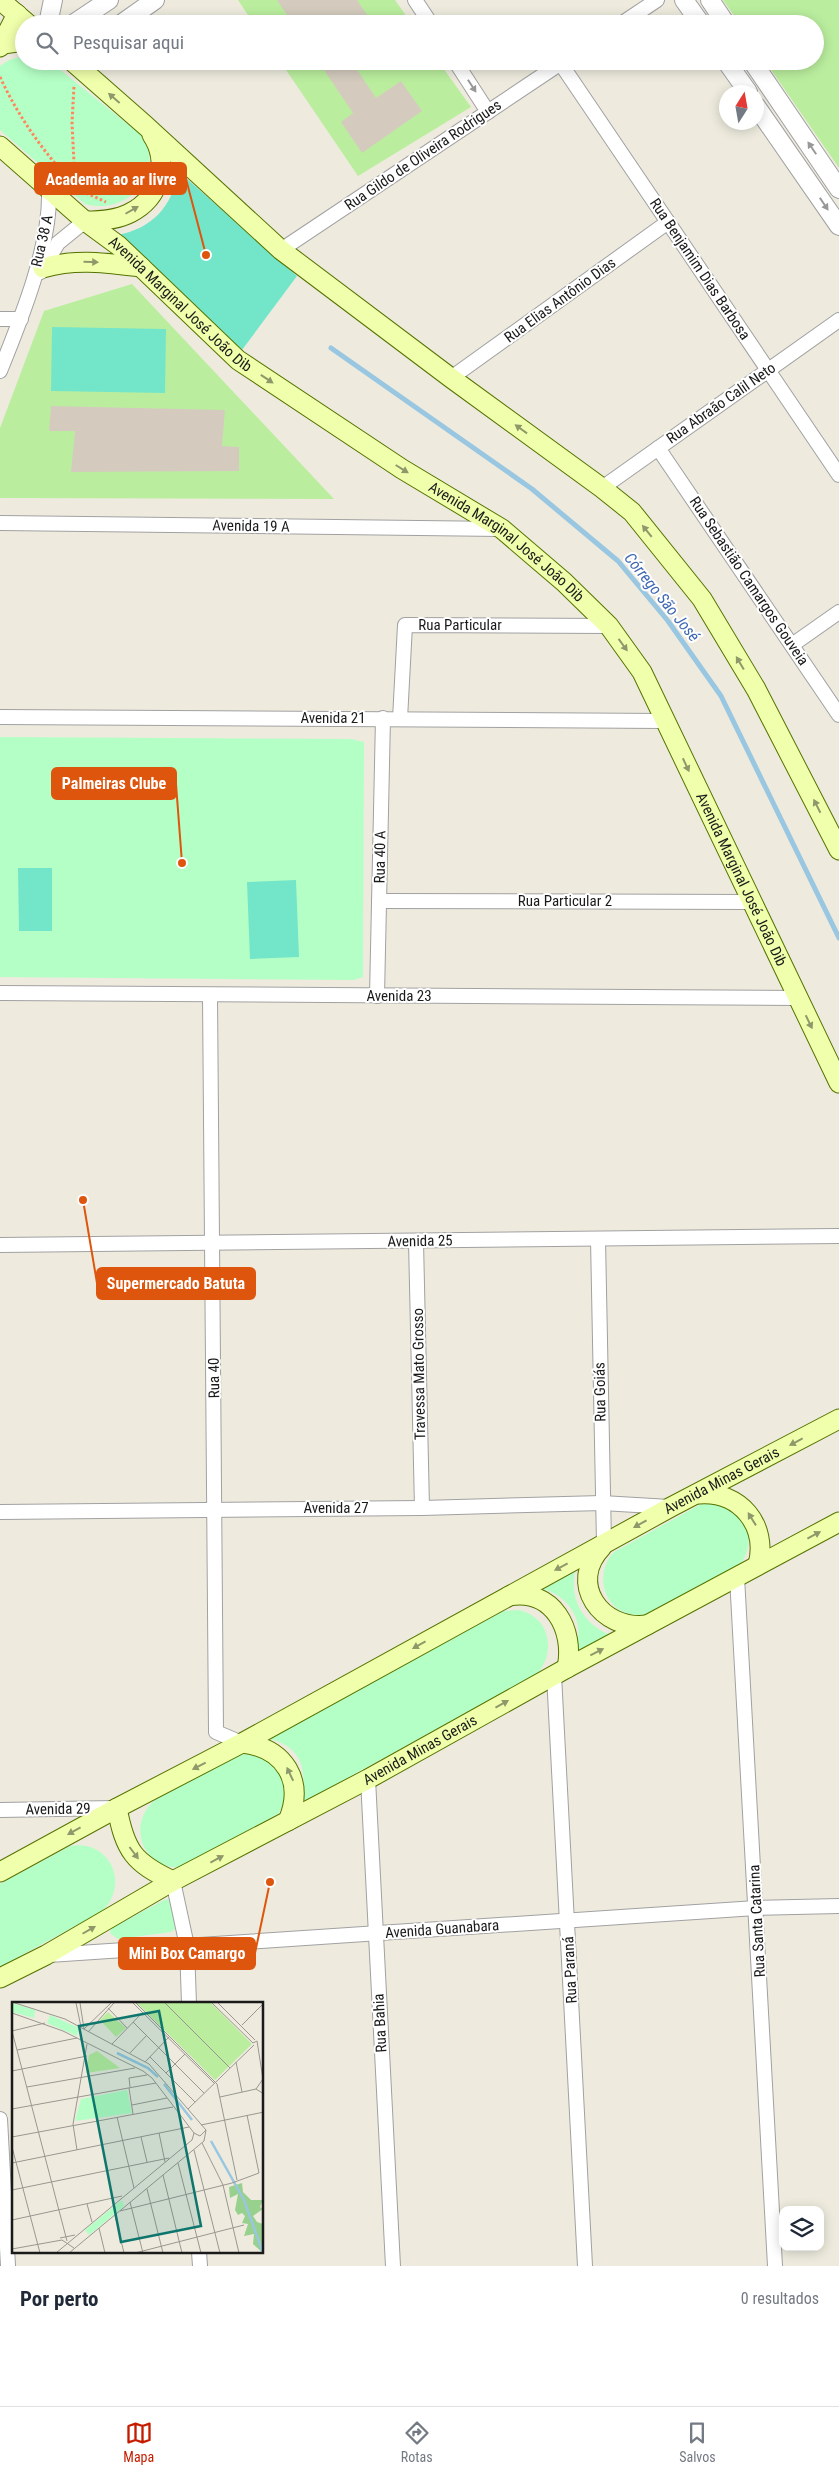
<!DOCTYPE html>
<html lang="pt">
<meta charset="utf-8">
<style>
body{margin:0;font-family:"Roboto Condensed",sans-serif;background:#f2f2f3;color:#1f2937}
.controls{position:absolute;right:15px;bottom:15px;display:grid;overflow:hidden;border-radius:10px;box-shadow:0 2px 12px #0003}
.controls button{width:45px;height:45px;display:grid;place-items:center;padding:0;border:0;border-bottom:1px solid #e0e1e3;background:#fff;color:#1f2937;font:25px sans-serif}
.compass{position:absolute;left:719px;top:85px;width:45px;height:45px;border-radius:50%;background:#fff;box-shadow:0 2px 12px #0003;rotate:11deg}
.list{margin:0;padding:0;list-style:none}
h2{display:flex;justify-content:space-between;align-items:center;height:65px;margin:0;padding:0 20px;font-size:21px}
h2 small{font-size:16px;font-weight:400;color:#747a83}
.icon{flex:none;width:28px;height:28px;fill:none;stroke:currentColor;stroke-width:2;stroke-linecap:round;stroke-linejoin:round}
.map{position:relative;flex:none;width:839px;height:2266px;overflow:hidden}
.search{position:absolute;background:#fff;box-shadow:0 2px 12px #0003;left:15px;right:15px;top:15px;height:55px;display:flex;align-items:center;gap:12px;box-sizing:border-box;padding:0 18px;border-radius:28px;color:#747a83;font-size:19px}
.sheet{height:140px;background:#fff}
nav{display:flex;justify-content:space-around;align-items:center;box-sizing:border-box;height:70px;border-top:1px solid #e0e1e3;background:#fff;font-size:14px;color:#747a83}
nav a{display:grid;justify-items:center;gap:2px}
nav .on{color:#c51c00}
.map>svg:first-child{display:block}
.grass{fill:#baee9e}
.park{fill:#b4ffc5}
.pitch{fill:#73e6ca}
.lines{fill:none;stroke-linecap:round;stroke-linejoin:round}
.stream{stroke:#99c6e0;stroke-width:5}
.building{fill:#d4cbbe}
.minor-casing{stroke:#a1a1a1;stroke-width:16}
.tertiary-casing{stroke:#a1a1a1;stroke-width:20}
.secondary-casing{stroke:#567300;stroke-width:21}
.path{stroke:#ff865e;stroke-width:3;stroke-dasharray:2.5 2.5;stroke-linecap:butt}
.minor{stroke:#fff;stroke-width:14}
.tertiary{stroke:#fff;stroke-width:18}
.secondary{stroke:#efffab;stroke-width:19}
.oneway{fill:#989898}
.oneway2{fill:#8f986a}
.labels{text-anchor:middle;dominant-baseline:central;stroke-width:4;stroke-linejoin:round;paint-order:stroke}
.street-label{font-size:15px;fill:#1a1a1a;stroke:#fff}
.water-label{font-size:16px;font-style:italic;fill:#3f68b2;stroke:#fff}
.inset-river{fill:none;stroke:#99c6e0;stroke-width:2.5}
.inset-road{fill:none;stroke:#999790;stroke-width:1}
.view{fill:#0f766e;fill-opacity:0.15;stroke:#0f766e;stroke-width:2.5}
.inset-edge{fill:none;stroke:#1a1a1a;stroke-width:2.5}
.leader{fill:none;stroke:#de560d;stroke-width:2}
.callout-dot{fill:#de560d;stroke:#fff;stroke-width:2}
.callout{fill:#de560d;stroke:#de560d;stroke-width:2}
.callout-label{font-size:16px;text-anchor:middle;font-weight:bold;fill:#fff}
</style>
<div class="map">
<svg width="839" height="2266" viewBox="0 0 839 2266">
<rect width="100%" height="100%" fill="#eeebde"/>
<g class="grass">
<path d="M238,0H395L412,24H254Z"/>
<path d="M723,0H839V168L765,61H815V24H740Z"/>
<path d="M280,61H438L471,107L358,176Z"/>
<path d="M132,284L334,499L0,498V428L44,311Z"/>
</g>
<g class="park">
<path d="M24,56V61H49L53,64L141,135C168,174 127,216 85,204L0,130V66L9,60Z"/>
<path d="M0,737L351,739L364,742L363,977L354,980L0,977Z"/>
<path d="M718,1502C725,1507 738,1513 743,1520C752,1533 750,1555 738,1566C726,1577 706,1584 691,1591C676,1600 657,1615 640,1615C605,1616 592,1575 614,1552L703,1503Z"/>
<path d="M575,1572C569,1600 584,1624 610,1635L574,1653C587,1625 571,1596 542,1589Z"/>
<path d="M519,1610C550,1617 556,1651 538,1673L302,1803C306,1773 305,1748 270,1739L503,1611Z"/>
<path d="M240,1754C272,1752 299,1784 278,1814L183,1867C144,1872 125,1825 155,1800Z"/>
<path d="M70,1846C110,1839 131,1885 101,1912L0,1967V1884Z"/>
<path d="M169,1899L172,1902L175,1929L171,1932L118,1939L110,1933L112,1928L164,1900Z"/>
</g>
<g class="pitch">
<path d="M178,171L297,276L242,350L117,235C152,229 173,206 178,171Z"/>
<path d="M52,327L166,329L165,393L51,391Z"/>
<path d="M18,868H52V931H19Z"/>
<path d="M296,880L299,957L250,959L247,882Z"/>
</g>
<g class="lines">
<path class="stream" d="M331,348L532,489L618,561L668,621L721,696L839,938"/>
</g>
<g class="building">
<path d="M277,0H357L373,24H293Z"/>
<path d="M318,61H351L376,98L401,81L422,111L362,153L341,122L353,113Z"/>
<path d="M51,406L225,410L222,446L239,447V471L71,472L75,431H49Z"/>
</g>
<g class="lines">
<g class="minor-casing">
<g id="minor">
<path d="M415,0L431,24"/>
<path d="M621,24L657,0"/>
<path d="M455,61L488,112"/>
<path d="M561,64L839,475"/>
<path d="M281,250L564,61"/>
<path d="M41,272L58,243L85,221"/>
<path d="M0,319H21"/>
<path d="M0,371C21,319 51,246 49,190"/>
<path d="M451,378L668,222"/>
<path d="M658,448L839,715"/>
<path d="M602,488L839,320"/>
<path d="M0,523L501,529"/>
<path d="M792,645L839,612"/>
<path d="M0,717L665,721"/>
<path d="M400,719L405,625L609,626"/>
<path d="M379,901L751,902"/>
<path d="M0,993L798,998"/>
<path d="M210,995L216,1732L242,1743"/>
<path d="M377,996L383,718"/>
<path d="M598,1239L604,1544"/>
<path d="M416,1241L422,1508"/>
<path d="M0,1245L839,1236"/>
<path d="M0,1512L422,1508L602,1503L670,1507"/>
<path d="M737,1577L775,2266"/>
<path d="M554,1675L585,2266"/>
<path d="M368,1779L393,2266"/>
<path d="M0,1810L114,1808"/>
<path d="M173,1881L187,1946L189,2004"/>
<path d="M49,1955L756,1908L839,1906"/>
<path d="M0,2119L8,2266"/>
<path d="M199,2252L200,2266"/>
</g>
</g>
<g class="tertiary-casing">
<g id="tertiary">
<path d="M684,0L701,24"/>
<path d="M710,0L726,24"/>
<path d="M48,24L53,0"/>
<path d="M73,24L109,0"/>
<path d="M121,24L155,0"/>
<path d="M726,61L748,92"/>
<path d="M752,61L839,189"/>
<path d="M756,106L839,226"/>
</g>
</g>
<g class="secondary-casing">
<g id="secondary">
<path d="M0,0L28,24"/>
<path d="M3,44L24,41"/>
<path d="M0,47L17,14"/>
<path d="M72,61L146,126L281,250L451,378L602,488L632,512L702,599L756,689L839,850"/>
<path id="s1" d="M0,146L85,221L119,246L238,360L402,469L502,529L564,582L609,626L642,672L839,1083"/>
<path d="M85,221C99,221 117,220 130,213C160,198 170,162 152,135"/>
<path d="M43,268C76,258 107,263 141,267"/>
<path d="M699,1494C740,1491 768,1525 758,1565"/>
<path d="M602,1547C567,1583 601,1631 647,1625"/>
<path d="M509,1596C553,1588 575,1630 567,1668"/>
<path d="M242,1743C285,1748 305,1781 288,1821"/>
<path d="M117,1808C125,1851 134,1863 173,1881"/>
<path id="s2" d="M0,1872L117,1808L242,1743L671,1507L839,1419"/>
<path id="s3" d="M0,1978L46,1955L173,1881L368,1779L567,1668L839,1522"/>
</g>
</g>
<g class="path">
<path d="M0,77C19,118 43,151 73,184"/>
<path d="M71,184L74,163L72,123L74,86"/>
<path d="M77,189L106,202"/>
</g>
<use href="#minor" class="minor"/>
<use href="#tertiary" class="tertiary"/>
<use href="#secondary" class="secondary"/>
</g>
<defs><path id="oneway-solid" d="M-6-.8H1V-3.2L6.5 0L1 3.2V.8H-6Z" transform="scale(1.25)"/></defs>
<g class="oneway">
<use href="#oneway-solid" transform="translate(472 86) rotate(57)"/>
<use href="#oneway-solid" transform="translate(812 148) rotate(-124)"/>
<use href="#oneway-solid" transform="translate(824 204) rotate(56)"/>
</g>
<g class="oneway2">
<use href="#oneway-solid" transform="translate(114 98) rotate(-139)"/>
<use href="#oneway-solid" transform="translate(132 210) rotate(-30)"/>
<use href="#oneway-solid" transform="translate(91 262) rotate(1)"/>
<use href="#oneway-solid" transform="translate(267 379) rotate(34)"/>
<use href="#oneway-solid" transform="translate(521 429) rotate(-144)"/>
<use href="#oneway-solid" transform="translate(402 469) rotate(32)"/>
<use href="#oneway-solid" transform="translate(647 531) rotate(-129)"/>
<use href="#oneway-solid" transform="translate(623 645) rotate(54)"/>
<use href="#oneway-solid" transform="translate(740 663) rotate(-121)"/>
<use href="#oneway-solid" transform="translate(686 765) rotate(65)"/>
<use href="#oneway-solid" transform="translate(817 806) rotate(-117)"/>
<use href="#oneway-solid" transform="translate(809 1022) rotate(64)"/>
<use href="#oneway-solid" transform="translate(796 1442) rotate(152)"/>
<use href="#oneway-solid" transform="translate(752 1519) rotate(-122)"/>
<use href="#oneway-solid" transform="translate(640 1524) rotate(151)"/>
<use href="#oneway-solid" transform="translate(814 1535) rotate(-28)"/>
<use href="#oneway-solid" transform="translate(561 1567) rotate(152)"/>
<use href="#oneway-solid" transform="translate(419 1645) rotate(151)"/>
<use href="#oneway-solid" transform="translate(597 1652) rotate(-27)"/>
<use href="#oneway-solid" transform="translate(502 1704) rotate(-29)"/>
<use href="#oneway-solid" transform="translate(199 1766) rotate(153)"/>
<use href="#oneway-solid" transform="translate(290 1774) rotate(-115)"/>
<use href="#oneway-solid" transform="translate(74 1831) rotate(151)"/>
<use href="#oneway-solid" transform="translate(134 1853) rotate(53)"/>
<use href="#oneway-solid" transform="translate(217 1859) rotate(-28)"/>
<use href="#oneway-solid" transform="translate(89 1930) rotate(-30)"/>
</g>
<g class="labels">
<g class="street-label">
<text transform="translate(423 155) rotate(-34)">Rua Gildo de Oliveira Rodrigues</text>
<text transform="translate(42 241) rotate(-77)">Rua 38 A</text>
<text transform="translate(700 269) rotate(56)">Rua Benjamim Dias Barbosa</text>
<text transform="translate(560 300) rotate(-36)">Rua Elias Antônio Dias</text>
<text stroke="none"><textPath href="#s1" startOffset="240">Avenida Marginal José João Dib</textPath></text>
<text transform="translate(721 403) rotate(-35)">Rua Abraão Calil Neto</text>
<text transform="translate(251 526) rotate(1)">Avenida 19 A</text>
<text stroke="none"><textPath href="#s1" startOffset="645">Avenida Marginal José João Dib</textPath></text>
<text transform="translate(749 581) rotate(56)">Rua Sebastião Camargos Gouveia</text>
<text x="460" y="625">Rua Particular</text>
<text x="333" y="718">Avenida 21</text>
<text transform="translate(380 857) rotate(-89)">Rua 40 A</text>
<text stroke="none"><textPath href="#s1" startOffset="1065">Avenida Marginal José João Dib</textPath></text>
<text x="565" y="901">Rua Particular 2</text>
<text x="399" y="996">Avenida 23</text>
<text transform="translate(420 1241) rotate(-1)">Avenida 25</text>
<text transform="translate(419 1374) rotate(-91)">Travessa Mato Grosso</text>
<text transform="translate(214 1378) rotate(-91)">Rua 40</text>
<text transform="translate(600 1392) rotate(-91)">Rua Goiás</text>
<text stroke="none"><textPath href="#s2" startOffset="821">Avenida Minas Gerais</textPath></text>
<text x="336" y="1508">Avenida 27</text>
<text stroke="none"><textPath href="#s3" startOffset="478">Avenida Minas Gerais</textPath></text>
<text transform="translate(58 1809) rotate(-1)">Avenida 29</text>
<text transform="translate(757 1921) rotate(-93)">Rua Santa Catarina</text>
<text transform="translate(442 1929) rotate(-4)">Avenida Guanabara</text>
<text transform="translate(570 1970) rotate(-93)">Rua Paraná</text>
<text transform="translate(380 2023) rotate(-93)">Rua Bahia</text>
</g>
<g class="water-label">
<text transform="translate(662 597) rotate(51)">Córrego São José</text>
</g>
</g>
<g transform="translate(12 2002)">
<rect width="251" height="251" fill="#eeebde"/>
<path d="M125,1H199L240,42L203,78ZM96,10L114,26L104,35L88,18ZM85,49L108,66L74,71L77,53Z" fill="#baee9e"/>
<path d="M230,181L231,190L239,198H251L248,205L251,207L241,214L245,220L251,222V251L241,242L242,232L232,234L236,222L230,221L233,214L230,211L226,213L223,208L226,192L218,196L217,185Z" fill="#98d18e"/>
<path d="M0,1L23,8L22,16L0,10ZM38,13L67,26L65,34L35,21ZM115,88L120,111L63,119L69,97ZM110,198L112,204L77,233L73,228Z" fill="#b4ffc5"/>
<path class="inset-river" d="M105,51L136,66L146,75M152,82L180,118M199,139L232,198L251,251"/>
<path class="inset-road" d="M3,1L53,17L137,62L194,128M64,1L69,25M68,1L72,27M121,1L202,81M124,1L205,82L225,178M153,1L218,66M200,1L241,41M206,1L243,38M96,6L115,26M0,11L51,29L131,69L140,76L182,131L188,134L194,128M121,20L192,91M230,23L252,1M72,27L99,1M0,29L55,239M0,29L33,21M76,30L102,1M241,41L245,39L251,77L244,87L252,92M100,42L131,10M5,48L65,36M117,52L135,33M138,55L183,100M133,60L157,35M224,60L230,90M0,69L75,54M154,71L173,52M15,85L123,66M118,85L117,76L135,73M117,86L121,112M208,95L244,87M120,103L155,96M0,107L144,81M176,107L242,43M105,115L122,186M189,123L252,110M147,131L153,160M0,135L161,105M129,135L135,160M190,141L211,183L227,251M0,145L28,251M65,148L61,122L75,42M182,148L208,251M0,161L177,125M166,161L189,251M151,173L170,251M135,187L151,251M0,188L157,156M118,200L131,251M75,202L80,220M108,209L220,181L247,171L235,113M103,213L112,251M0,218L110,194M87,226L93,251M48,236L63,233M0,247L50,238L62,246M44,251L180,138L182,131M57,251L192,139L194,128M123,251L232,223"/>
<path class="view" d="M147,9L189,224L109,240L67,24Z"/>
<rect width="251" height="251" class="inset-edge"/>
</g>
<path class="leader" d="M206 255L186 179M182 863L176 784M83 1200L97 1283M270 1882L255 1953"/>
<g class="callout-dot">
<circle cx="206" cy="255" r="5"/>
<circle cx="182" cy="863" r="5"/>
<circle cx="83" cy="1200" r="5"/>
<circle cx="270" cy="1882" r="5"/>
</g>
<g class="callout">
<rect x="35" y="163" width="151" height="31" rx="5"/>
<rect x="52" y="768" width="124" height="31" rx="5"/>
<rect x="97" y="1268" width="158" height="31" rx="5"/>
<rect x="119" y="1938" width="136" height="31" rx="5"/>
</g>
<g class="callout-label">
<text x="111" y="185">Academia ao ar livre</text>
<text x="114" y="789">Palmeiras Clube</text>
<text x="176" y="1289">Supermercado Batuta</text>
<text x="187" y="1959">Mini Box Camargo</text>
</g>
</svg>
<div class="controls">
<button><svg class="icon" aria-label="layers" viewBox="0 0 24 24"><path d="M12 4l9 5-9 5-9-5zM3 14l9 5 9-5"/></svg></button>
</div>
<svg class="compass" viewBox="-18 -18 36 36"><path d="M0-13l5 13h-10z" fill="#e53935"/><path d="M0 13l5-13h-10z" fill="#747a83"/></svg>
<div class="search"><svg class="icon" aria-label="search" viewBox="0 0 24 24"><circle cx="10" cy="10" r="6"/><path d="M15 15l6 6"/></svg>Pesquisar aqui</div>
</div>
<section class="sheet">
<h2>Por perto<small>0 resultados</small></h2>
<ul class="list">
</ul>
</section>
<nav>
<a class="on"><svg class="icon" aria-label="map" viewBox="0 0 24 24"><path d="M3 6l6-2 6 2 6-2v14l-6 2-6-2-6 2zM9 4v14M15 6v14"/></svg>Mapa</a>
<a><svg class="icon" aria-label="directions" viewBox="0 0 24 24"><path d="M12 3l9 9-9 9-9-9zM9 14v-3h6M13 9l2 2-2 2"/></svg>Rotas</a>
<a><svg class="icon" aria-label="saved" viewBox="0 0 24 24"><path d="M7 4h10v16l-5-4-5 4z"/></svg>Salvos</a>
</nav>
